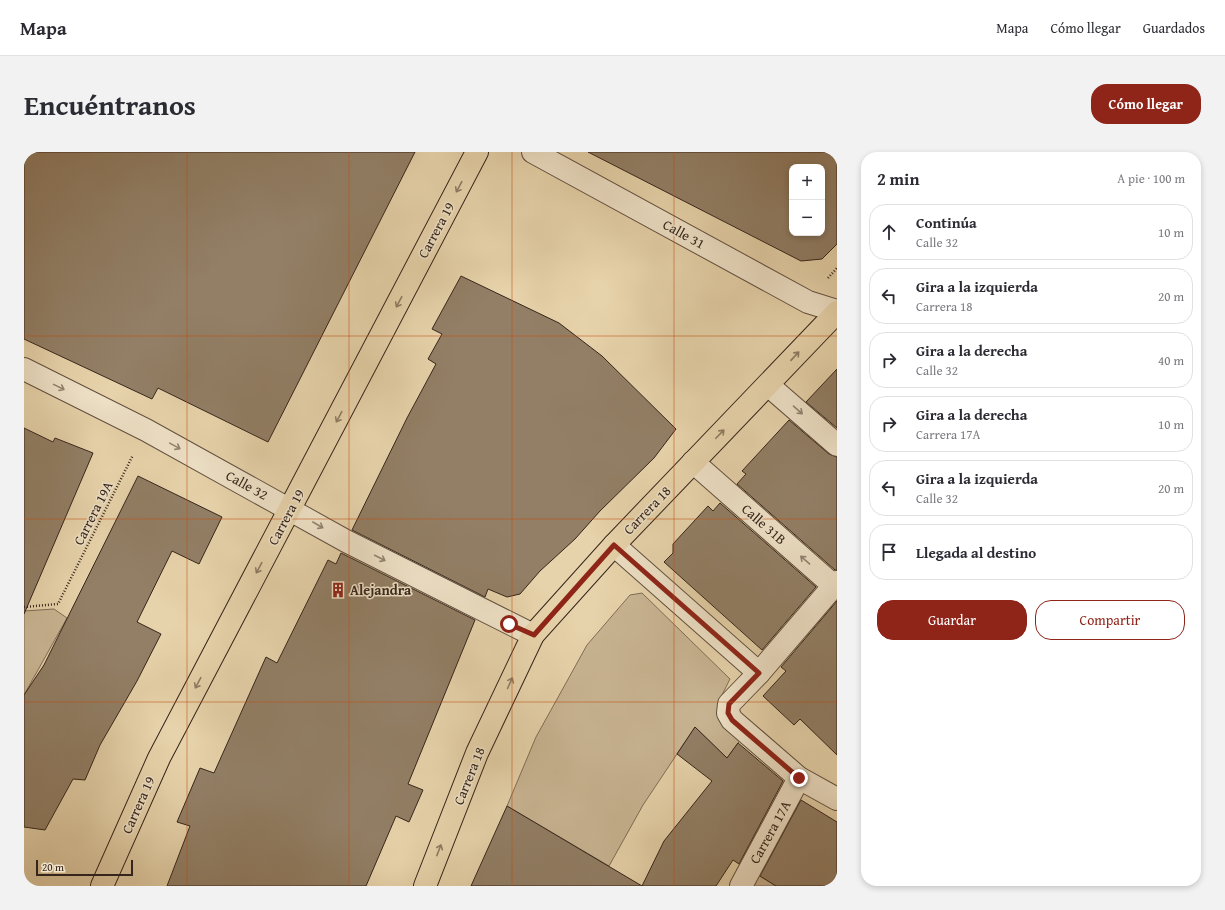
<!DOCTYPE html>
<html lang="es">
<meta charset="utf-8">
<style>
body{margin:0;font-family:"Gentium Book Plus",serif;background:#f2f2f3;color:#2b2b33}
.controls{position:absolute;right:12px;top:12px;display:grid;overflow:hidden;border-radius:8px;box-shadow:0 2px 6px #0003}
.controls button{width:36px;height:36px;display:grid;place-items:center;padding:0;border:0;border-bottom:1px solid #e1e1e2;background:#fff;color:#2b2b33;font:20px sans-serif}
.scale{position:absolute;left:12px;bottom:10px;width:97px;box-sizing:border-box;padding-left:4px;border:2px solid #35251b;border-top:0;font-size:11px;line-height:14px;white-space:nowrap;color:#35251b;-webkit-text-stroke:3px #efe2c8;paint-order:stroke}
.stop{position:absolute;width:12px;height:12px;margin:-9px;border:3px solid #8f2418;border-radius:50%;background:#fff}
.stop.end{background:#8f2418;border-color:#fff;box-shadow:0 1px 4px #0008}
.list{margin:0;padding:0;list-style:none}
h2{display:flex;justify-content:space-between;align-items:center;height:52px;margin:0;padding:0 16px;font-size:17px}
h2 small{font-size:13px;font-weight:400;color:#7c7c81}
.list li{display:grid;grid-template-columns:26px 1fr auto;gap:12px;align-items:center;box-sizing:border-box;height:56px;margin:0 8px 8px;padding:0 8px;border:1px solid #e1e1e2;border-radius:16px}
.list b{display:block;font-size:15px;white-space:nowrap}
.list p{margin:0;font-size:13px;white-space:nowrap;color:#7c7c81}
.list em{font-size:13px;font-style:normal;color:#7c7c81}
.actions{display:flex;gap:8px;padding:12px 16px}
.actions a{flex:1;padding:9px 0;border:1px solid #8f2418;border-radius:16px;text-align:center;font-size:14px;color:#8f2418}
.actions .main{background:#8f2418;color:#fff}
.icon{flex:none;width:22px;height:22px;fill:none;stroke:currentColor;stroke-width:2;stroke-linecap:round;stroke-linejoin:round}
.map{position:relative;flex:none;width:813px;height:734px;overflow:hidden;border-radius:16px}
header{display:flex;align-items:center;gap:24px;box-sizing:border-box;height:56px;padding:0 20px;background:#fff;border-bottom:1px solid #e1e1e2}
header strong{font-size:19px}
nav{display:flex;gap:22px;margin-inline-start:auto;font-size:14px}
.intro{display:flex;align-items:center;justify-content:space-between;box-sizing:border-box;height:96px;padding:0 24px}
h1{margin:0;font-size:28px}
.button{padding:10px 18px;border-radius:16px;background:#8f2418;color:#fff;font-size:14px;font-weight:700}
main{display:flex;gap:24px;padding:0 24px}
aside{flex:1;background:#fff;border-radius:16px;box-shadow:0 2px 6px #0003}
.map>svg:first-child{display:block}
.green{fill:#c9b593;stroke:#7f6d57}
.building{fill:#927f66;stroke:#35251b;fill-rule:evenodd}
.lines{fill:none;stroke-linecap:round;stroke-linejoin:round}
.minor-casing{stroke:#62503f;stroke-width:24}
.major-casing{stroke:#35251b;stroke-width:24}
.path{stroke:#35251b;stroke-width:2.5;stroke-dasharray:1 2;stroke-linecap:butt}
.minor{stroke:#efe2c8;stroke-width:22}
.major{stroke:#e7d3ab;stroke-width:22}
.oneway{stroke:#8e7c63}
.oneway2{stroke:#928472}
.route{stroke:#8f2418;stroke-width:5}
.grid{fill:none;stroke:#c44f0f;stroke-width:1;stroke-opacity:0.55}
.labels{text-anchor:middle;dominant-baseline:central;stroke-width:3;stroke-linejoin:round;paint-order:stroke}
.street-label{font-size:14px;fill:#35251b;stroke:#efe2c8}
.poi-label{font-size:14px;font-weight:bold;fill:#35251b;stroke:#efe2c8;text-anchor:start}
</style>
<header>
<strong>Mapa</strong>
<nav><a>Mapa</a><a>Cómo llegar</a><a>Guardados</a></nav>
</header>
<div class="intro"><h1>Encuéntranos</h1><a class="button">Cómo llegar</a></div>
<main>
<div class="map">
<svg width="813" height="734" viewBox="0 0 813 734">
<rect width="100%" height="100%" fill="#e7d3ab"/>
<filter id="stains"><feTurbulence type="fractalNoise" baseFrequency=".005" numOctaves="4"/><feColorMatrix values="0 0 0 0 .2 0 0 0 0 .09 0 0 0 0 .02 0 0 0 .5 -.17"/></filter>
<radialGradient id="worn" r=".72"><stop offset=".6" stop-color="#630" stop-opacity="0"/><stop offset="1" stop-color="#630" stop-opacity=".3"/></radialGradient>
<g class="green">
<path d="M618,441L706,527L695,549L722,580L703,606L671,575L619,653L585,714L483,654L512,585L563,493L606,443Z"/>
<path d="M30,457L43,466L0,543V459Z"/>
<path d="M734,723L752,734H727Z"/>
</g>
<g class="building">
<path d="M0,0H391L244,290L134,236L128,247L0,187Z"/>
<path d="M564,0H813V92L798,107L777,109ZM768,15H798V81H768Z"/>
<path d="M437,124L535,171L578,204L652,277L630,306L576,359L551,387L516,419L496,442L483,445L464,437L461,445L328,378L383,266L412,212L404,207L418,182L408,177Z"/>
<path d="M813,217V276L782,250Z"/>
<path d="M765,268L805,302L813,305V418H811L713,332L722,322L718,319Z"/>
<path d="M0,276L29,290L31,286L69,301L0,462Z"/>
<path d="M114,324L198,365L175,412L148,399L113,470L137,482L113,529L76,593L61,628L49,627L21,678L0,675V543L20,513Z"/>
<path d="M696,351L792,435L738,498L640,410L649,401V392L684,354L689,359Z"/>
<path d="M317,401L451,468L384,632L399,638L385,670L372,664L342,734H143L166,674L153,670L176,616L190,621L242,505L253,511L304,408L312,412Z"/>
<path d="M813,449V603L776,567L770,573L739,544L762,519L757,515Z"/>
<path d="M671,575L703,606L714,591L759,629L715,712L709,708L692,734H447L483,654L618,734L640,689L688,629L653,602Z"/>
<path d="M777,648L813,670V734H752L736,724Z"/>
</g>
<g class="lines">
<g class="minor-casing">
<g id="minor">
<path d="M509,0L784,150L813,159"/>
<path d="M0,217L122,278L322,389L509,483"/>
<path d="M744,233L813,293"/>
<path d="M669,310L810,434"/>
<path d="M590,393L735,521"/>
<path d="M813,430L735,521L705,552L704,561L708,568L775,626L813,647"/>
<path d="M717,734L775,626"/>
</g>
</g>
<g class="major-casing">
<g id="major">
<path d="M78,734L135,606L453,0"/>
<path d="M401,734L453,601L509,483L590,393L813,160"/>
</g>
</g>
<g class="path">
<path d="M804,126L813,116"/>
<path d="M0,455L34,452L109,303"/>
</g>
<use href="#minor" class="minor"/>
<use href="#major" class="major"/>
</g>
<defs><path id="oneway-shaft" d="M-6 0H5M1.5-3L5.5 0L1.5 3" fill="none" stroke-width="1.6" stroke-linecap="round" stroke-linejoin="round"/></defs>
<g class="oneway">
<use href="#oneway-shaft" transform="translate(435 35) rotate(118)"/>
<use href="#oneway-shaft" transform="translate(375 150) rotate(118)"/>
<use href="#oneway-shaft" transform="translate(771 204) rotate(-47)"/>
<use href="#oneway-shaft" transform="translate(315 265) rotate(118)"/>
<use href="#oneway-shaft" transform="translate(696 282) rotate(-46)"/>
<use href="#oneway-shaft" transform="translate(235 416) rotate(118)"/>
<use href="#oneway-shaft" transform="translate(174 531) rotate(118)"/>
<use href="#oneway-shaft" transform="translate(486 531) rotate(-66)"/>
<use href="#oneway-shaft" transform="translate(415 698) rotate(-69)"/>
</g>
<g class="oneway2">
<use href="#oneway-shaft" transform="translate(35 235) rotate(26)"/>
<use href="#oneway-shaft" transform="translate(774 258) rotate(41)"/>
<use href="#oneway-shaft" transform="translate(151 294) rotate(29)"/>
<use href="#oneway-shaft" transform="translate(294 373) rotate(30)"/>
<use href="#oneway-shaft" transform="translate(356 406) rotate(27)"/>
<use href="#oneway-shaft" transform="translate(781 408) rotate(-139)"/>
</g>
<g class="lines">
<path class="route" d="M485,472L510,483L590,393L735,521L705,552L704,561L708,568L775,626"/>
</g>
<path class="grid" d="M163,0V734M325,0V734M488,0V734M650,0V734M0,184H813M0,367H813M0,550H813"/>
<defs>
<g id="building-bare" transform="scale(1.2)"><path d="M-4-6H4V6H1V3H-1V6H-4ZM-2.5-4.3h1.7v1.8h-1.7ZM.8-4.3h1.7v1.8H.8ZM-2.5-1h1.7V.8h-1.7ZM.8-1h1.7V.8H.8Z" fill="#8f2418" stroke="#efe2c8" stroke-width="2.5" paint-order="stroke"/></g>
</defs>
<g fill-rule="evenodd">
<use href="#building-bare" x="314" y="438"/>
</g>
<g class="labels">
<g class="street-label">
<text transform="translate(412 78) rotate(-62)">Carrera 19</text>
<text transform="translate(660 82) rotate(29)">Calle 31</text>
<text transform="translate(223 333) rotate(29)">Calle 32</text>
<text transform="translate(623 358) rotate(-46)">Carrera 18</text>
<text transform="translate(69 361) rotate(-63)">Carrera 19A</text>
<text transform="translate(262 365) rotate(-62)">Carrera 19</text>
<text transform="translate(740 372) rotate(41)">Calle 31B</text>
<text transform="translate(445 624) rotate(-68)">Carrera 18</text>
<text transform="translate(114 653) rotate(-66)">Carrera 19</text>
<text transform="translate(746 680) rotate(-61)">Carrera 17A</text>
</g>
<g class="poi-label">
<text x="326" y="438">Alejandra</text>
</g>
</g>
<rect width="100%" height="100%" filter="url(#stains)"/>
<rect width="100%" height="100%" fill="url(#worn)"/>
</svg>
<div class="controls">
<button>+</button>
<button>−</button>
</div>
<div class="scale">20 m</div>
<div class="stop" style="left:485px;top:472px"></div>
<div class="stop end" style="left:775px;top:626px"></div>
</div>
<aside>
<h2>2 min<small>A pie · 100 m</small></h2>
<ul class="list">
<li><svg class="icon" aria-label="ahead" viewBox="0 0 24 24"><path d="M12 20V5M6 11l6-6 6 6"/></svg><div><b>Continúa</b><p>Calle 32</p></div><em>10 m</em></li>
<li><svg class="icon" aria-label="left" viewBox="0 0 24 24"><path d="M17 20v-9H6M10 6l-5 5 5 5"/></svg><div><b>Gira a la izquierda</b><p>Carrera 18</p></div><em>20 m</em></li>
<li><svg class="icon" aria-label="right" viewBox="0 0 24 24"><path d="M7 20v-9h11M14 6l5 5-5 5"/></svg><div><b>Gira a la derecha</b><p>Calle 32</p></div><em>40 m</em></li>
<li><svg class="icon" aria-label="right" viewBox="0 0 24 24"><path d="M7 20v-9h11M14 6l5 5-5 5"/></svg><div><b>Gira a la derecha</b><p>Carrera 17A</p></div><em>10 m</em></li>
<li><svg class="icon" aria-label="left" viewBox="0 0 24 24"><path d="M17 20v-9H6M10 6l-5 5 5 5"/></svg><div><b>Gira a la izquierda</b><p>Calle 32</p></div><em>20 m</em></li>
<li><svg class="icon" aria-label="arrive" viewBox="0 0 24 24"><path d="M6 21V4h12l-3 4 3 4H6"/></svg><div><b>Llegada al destino</b></div></li>
</ul>
<div class="actions"><a class="main">Guardar</a><a>Compartir</a></div>
</aside>
</main>
